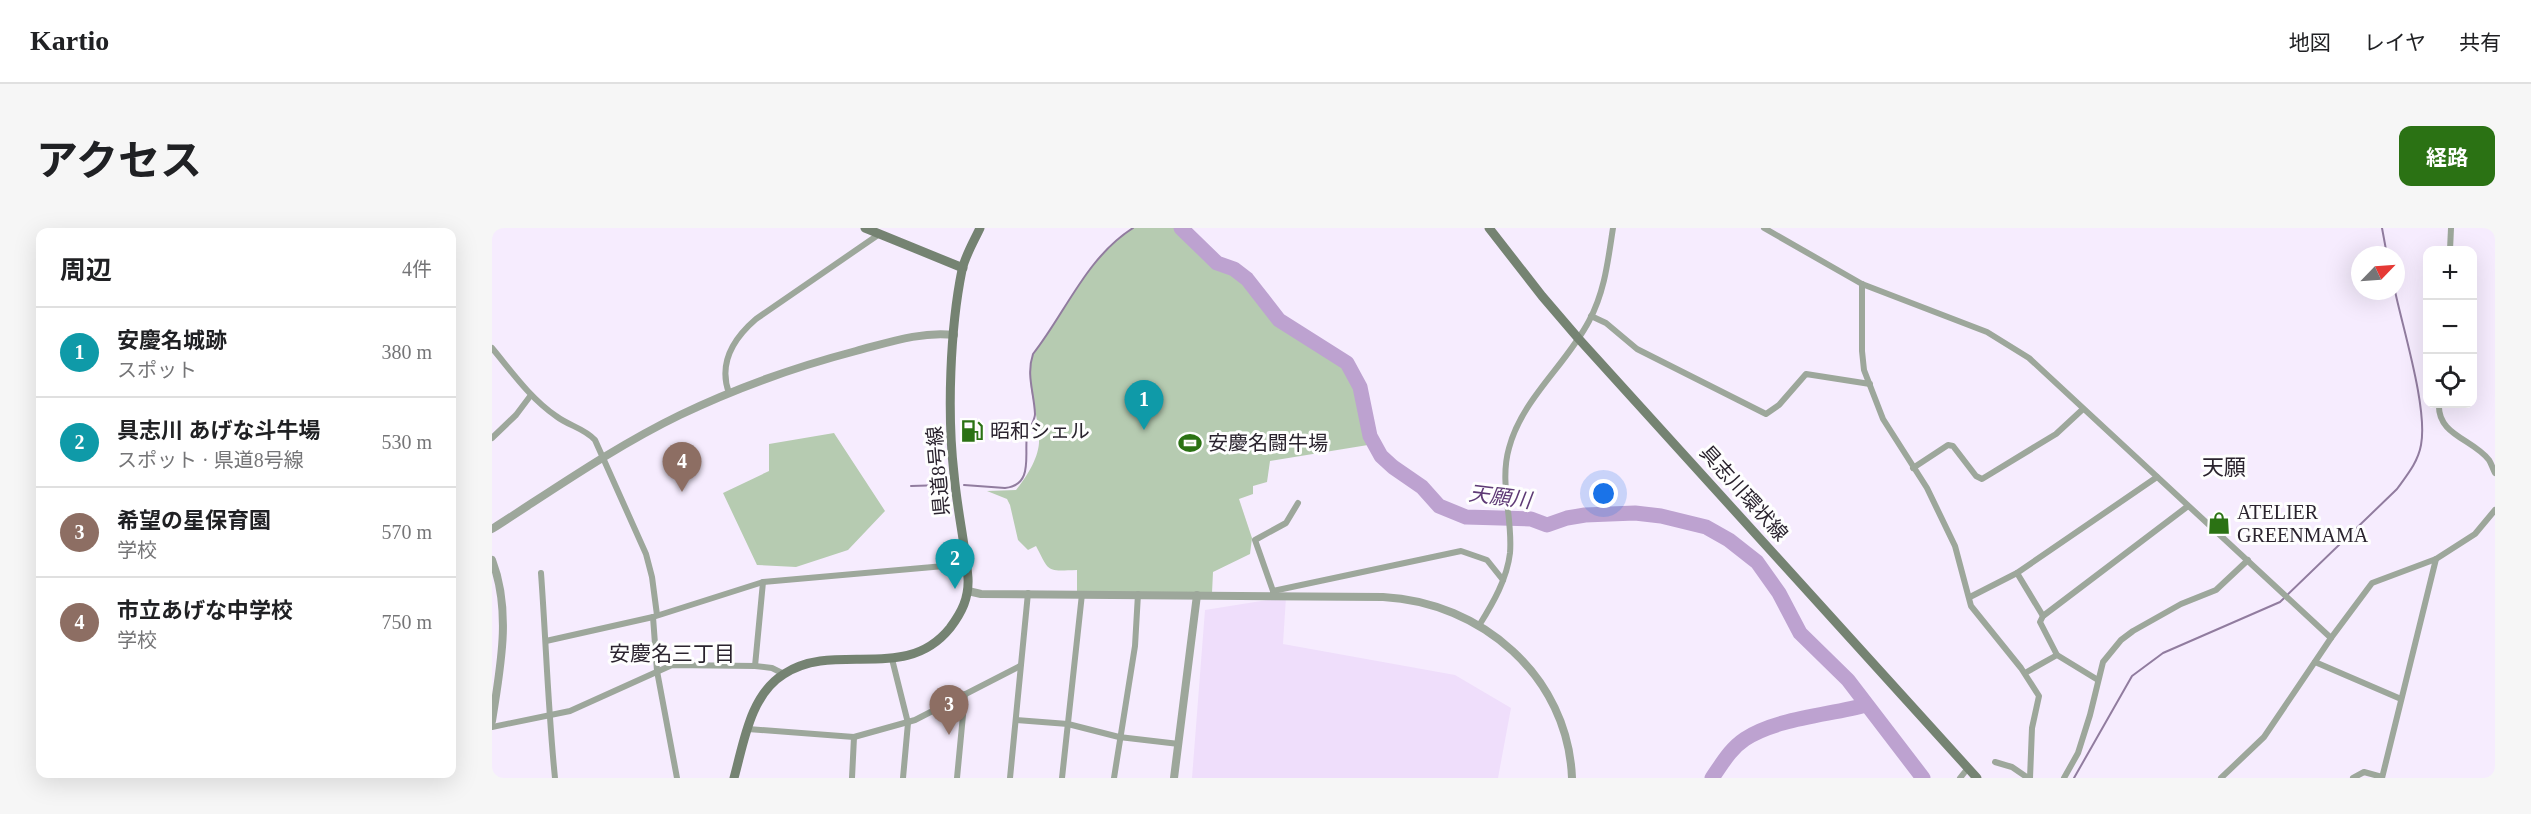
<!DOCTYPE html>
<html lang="ja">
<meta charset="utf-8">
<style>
body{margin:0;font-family:"Times New Roman","Noto Sans JP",serif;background:#f6f6f6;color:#202124}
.controls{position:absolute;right:18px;top:18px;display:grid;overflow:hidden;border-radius:12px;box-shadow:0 6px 24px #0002}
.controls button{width:54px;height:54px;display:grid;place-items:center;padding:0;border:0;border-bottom:2px solid #e0e0e0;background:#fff;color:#202124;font:30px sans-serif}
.compass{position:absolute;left:1859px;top:18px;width:54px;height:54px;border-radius:50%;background:#fff;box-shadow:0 6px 24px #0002;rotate:65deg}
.you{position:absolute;left:1112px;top:266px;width:21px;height:21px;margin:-15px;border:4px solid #fff;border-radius:50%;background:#1a73e8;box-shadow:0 0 0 9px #1a73e833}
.badge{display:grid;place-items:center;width:39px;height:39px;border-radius:50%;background:#2b7214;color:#fff;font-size:20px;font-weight:700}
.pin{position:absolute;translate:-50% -50px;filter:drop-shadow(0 2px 3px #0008)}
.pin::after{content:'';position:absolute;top:32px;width:21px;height:18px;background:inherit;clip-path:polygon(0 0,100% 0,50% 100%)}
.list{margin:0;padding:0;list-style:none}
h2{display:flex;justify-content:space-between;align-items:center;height:78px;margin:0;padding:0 24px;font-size:26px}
h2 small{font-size:20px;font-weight:400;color:#757577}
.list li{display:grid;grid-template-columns:39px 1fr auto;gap:18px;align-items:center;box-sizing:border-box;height:90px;padding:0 24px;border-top:2px solid #e0e0e0}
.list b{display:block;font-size:22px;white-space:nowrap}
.list p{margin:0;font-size:20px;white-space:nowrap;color:#757577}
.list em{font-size:20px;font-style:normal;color:#757577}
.icon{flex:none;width:33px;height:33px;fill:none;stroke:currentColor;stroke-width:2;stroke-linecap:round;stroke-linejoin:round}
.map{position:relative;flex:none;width:2003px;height:550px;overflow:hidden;border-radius:12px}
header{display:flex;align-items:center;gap:36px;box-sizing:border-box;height:84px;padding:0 30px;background:#fff;border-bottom:2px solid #e0e0e0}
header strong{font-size:28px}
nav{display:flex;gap:33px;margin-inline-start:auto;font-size:21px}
.intro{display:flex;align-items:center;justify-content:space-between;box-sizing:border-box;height:144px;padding:0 36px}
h1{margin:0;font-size:42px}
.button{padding:15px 27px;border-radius:12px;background:#2b7214;color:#fff;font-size:21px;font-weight:700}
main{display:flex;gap:36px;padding:0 36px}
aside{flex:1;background:#fff;border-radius:12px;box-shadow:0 6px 24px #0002}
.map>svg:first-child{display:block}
.built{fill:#efdefb}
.green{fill:#b6cbb1}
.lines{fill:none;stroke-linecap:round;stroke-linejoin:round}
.stream{stroke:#917c9f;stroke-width:2}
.river{stroke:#bda2d0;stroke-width:15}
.minor{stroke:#9da79b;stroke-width:6}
.tertiary{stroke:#9da79b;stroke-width:8}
.secondary{stroke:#758372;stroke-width:9}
.labels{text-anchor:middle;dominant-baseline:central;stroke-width:6;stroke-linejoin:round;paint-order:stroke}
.poi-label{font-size:20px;fill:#2a232e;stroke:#fefefe;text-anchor:start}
.street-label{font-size:20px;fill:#2a232e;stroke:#fefefe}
.water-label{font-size:21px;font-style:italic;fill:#5e3a75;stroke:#fefefe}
.neighbourhood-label{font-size:21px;fill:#2a232e;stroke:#fefefe}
.quarter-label{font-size:22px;fill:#2a232e;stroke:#fefefe}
</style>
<header>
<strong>Kartio</strong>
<nav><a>地図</a><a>レイヤ</a><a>共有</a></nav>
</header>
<div class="intro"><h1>アクセス</h1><a class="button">経路</a></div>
<main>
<aside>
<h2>周辺<small>4件</small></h2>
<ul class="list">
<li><span class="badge" style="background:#0f9aa8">1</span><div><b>安慶名城跡</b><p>スポット</p></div><em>380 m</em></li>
<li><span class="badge" style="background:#0f9aa8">2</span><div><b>具志川 あげな斗牛場</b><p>スポット · 県道8号線</p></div><em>530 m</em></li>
<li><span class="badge" style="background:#8d6e63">3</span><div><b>希望の星保育園</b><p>学校</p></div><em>570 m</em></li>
<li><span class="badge" style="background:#8d6e63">4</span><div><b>市立あげな中学校</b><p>学校</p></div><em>750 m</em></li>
</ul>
</aside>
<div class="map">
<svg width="2003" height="550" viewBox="0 0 2003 550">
<rect width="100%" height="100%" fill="#f6ecfe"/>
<path class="built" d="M794,369L791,416L963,447L1019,480L1006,550H700L713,382Z"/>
<g class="green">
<path d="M641,0H689L725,35L742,41L755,51L778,83L798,100L855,135L868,159L875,195L882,216L778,233L775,254L761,258V266L747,271L760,310L758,326L721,344L720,365L585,366V342C554,343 558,345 544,318L536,322L526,312L518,277L515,271L495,263L524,262C534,250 546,231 547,215C548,185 531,156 541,126C574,84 594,30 641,0Z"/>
<path d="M342,205L393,283L356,322L304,339L265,337L231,265L277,243V216Z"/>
</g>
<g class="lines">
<g class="stream">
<path d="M1890,0L1895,27"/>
<path d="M472,257L513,260C542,257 532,227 535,207C537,200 543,193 543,186C542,164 534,147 541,126C574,84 594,30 641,0"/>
<path d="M419,258L452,257"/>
<path d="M1582,550L1640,448L1671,425L1788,374L1905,261C1915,247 1926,234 1929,217C1936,181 1911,101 1903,63"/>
</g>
<g class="river">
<path d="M689,0L725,35L742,41L755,51L787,92L855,135L868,159L878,208L889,228L901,239L930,259L947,278L974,289L1039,291L1055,297L1075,290L1093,287L1143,285L1169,288L1214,299L1237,312L1265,334L1287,365L1308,405L1356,452L1431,550"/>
<path d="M1220,550C1230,536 1238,521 1253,511C1285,490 1338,487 1374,477"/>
</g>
<g class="minor">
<path d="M1272,0L1370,56L1495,104L1537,130L1839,410"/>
<path d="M1958,22L1959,0"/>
<path d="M1370,56V123L1372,142L1391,191L1435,260L1463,318L1479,378L1529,440L1547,468L1540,500L1538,550"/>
<path d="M1099,88L1114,95L1145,121L1274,186L1287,177L1314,146L1378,156"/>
<path d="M0,120C20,144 38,170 64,188C77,198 92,200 103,212L154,326L160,349L165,387"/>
<path d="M237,165C226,135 242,110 264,91L386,7"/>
<path d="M1947,176C1945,207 1981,211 1997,232C1999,235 2001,241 2003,245"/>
<path d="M0,210L24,187L39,167"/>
<path d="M1421,240L1456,217L1461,218L1484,248L1490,251L1564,206L1591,181"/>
<path d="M49,345C54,413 56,482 63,550"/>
<path d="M1525,345L1551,388"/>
<path d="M781,363L763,312L794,295L806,275"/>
<path d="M781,368V363L969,323L995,332L1011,352"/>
<path d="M1478,369L1525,345L1665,249"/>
<path d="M161,389L165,443L185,550"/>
<path d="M988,396C1001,375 1015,351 1018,325C1021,290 1007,255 1017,220C1030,171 1074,137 1097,93C1113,63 1116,32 1121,0"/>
<path d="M54,413L161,389L271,354L475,336"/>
<path d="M1565,427L1548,394L1551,388L1696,278"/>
<path d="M400,431L416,495L411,550"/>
<path d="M1823,434L1909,471"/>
<path d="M263,438L271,354"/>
<path d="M1533,445L1565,427L1606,452"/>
<path d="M524,492L576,496L627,509L687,516"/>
<path d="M0,499L78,483L180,437L263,438L280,440L292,446"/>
<path d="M256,501L362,509L423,492L528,438"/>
<path d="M1503,534L1520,539L1536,550"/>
<path d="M360,550L362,509"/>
<path d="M465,550L473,466"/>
<path d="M518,550L536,365"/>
<path d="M570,550L590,366"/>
<path d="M622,550L643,418L646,366"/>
<path d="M1468,550L1476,540"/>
<path d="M1572,550L1586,525L1598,487L1611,434L1629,412L1641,403L1689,376L1724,362L1756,332"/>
<path d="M1729,550L1772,509L1839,410L1880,355L1944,331L1983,306L2003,282"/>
<path d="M1861,550L1872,544L1890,549"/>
<path d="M1890,550L1944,331"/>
</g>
<g class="tertiary">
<path d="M0,301C61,262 122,219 188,187C244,160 303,139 364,123C395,115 429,103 462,107"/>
<path d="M0,332C20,384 8,441 0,493"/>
<path d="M476,363L489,366L891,369C989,374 1076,448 1080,550"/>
<path d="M682,550L705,367"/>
</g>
<g class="secondary">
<path d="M373,0L471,40"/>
<path d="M997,0L1050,68L1086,110L1485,550"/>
<path d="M242,550C252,514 258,467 292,446C344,412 413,456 458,400C470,384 477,370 476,350C473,315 465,281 462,246C455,186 458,101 470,42C473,28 482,13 488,0"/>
</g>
</g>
<defs>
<g id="fuel-bare" transform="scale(1.8)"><path d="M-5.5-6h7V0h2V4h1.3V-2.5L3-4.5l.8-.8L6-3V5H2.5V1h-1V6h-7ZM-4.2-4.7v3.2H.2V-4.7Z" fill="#2b7214" stroke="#fefefe" stroke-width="2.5" paint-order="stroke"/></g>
<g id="stadium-bare" transform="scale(1.8)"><path d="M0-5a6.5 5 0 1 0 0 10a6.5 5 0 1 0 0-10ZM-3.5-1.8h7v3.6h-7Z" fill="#2b7214" stroke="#fefefe" stroke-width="2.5" paint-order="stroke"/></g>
<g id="shop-bare" transform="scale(1.8)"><path d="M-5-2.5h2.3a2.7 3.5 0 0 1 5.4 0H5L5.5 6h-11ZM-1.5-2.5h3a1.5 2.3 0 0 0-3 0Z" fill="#2b7214" stroke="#fefefe" stroke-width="2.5" paint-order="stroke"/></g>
</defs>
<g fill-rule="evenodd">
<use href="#fuel-bare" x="480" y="203"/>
<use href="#stadium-bare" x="698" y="215"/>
<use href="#shop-bare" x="1727" y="295"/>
</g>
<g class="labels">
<g class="poi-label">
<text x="498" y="203">昭和シェル</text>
<text x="716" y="215">安慶名闘牛場</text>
<text x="1745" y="284">ATELIER<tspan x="1745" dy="23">GREENMAMA</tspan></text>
</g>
<g class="street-label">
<text transform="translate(446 243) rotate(-95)">県道8号線</text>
<text transform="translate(1252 265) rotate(48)">具志川環状線</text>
</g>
<g class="water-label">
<text transform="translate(1008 269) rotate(7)">天願川</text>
</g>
<g class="neighbourhood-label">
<text x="180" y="426">安慶名三丁目</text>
</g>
<g class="quarter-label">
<text x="1732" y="239">天願</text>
</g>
</g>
</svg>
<div class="controls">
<button>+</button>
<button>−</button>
<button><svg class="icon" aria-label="locate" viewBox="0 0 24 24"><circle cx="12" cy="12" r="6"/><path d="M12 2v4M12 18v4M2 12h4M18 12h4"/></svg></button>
</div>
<svg class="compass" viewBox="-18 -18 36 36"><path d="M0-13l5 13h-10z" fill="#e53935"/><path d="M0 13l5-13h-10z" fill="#757577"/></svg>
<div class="you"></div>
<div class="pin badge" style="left:652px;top:202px;background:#0f9aa8">1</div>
<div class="pin badge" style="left:463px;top:361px;background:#0f9aa8">2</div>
<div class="pin badge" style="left:457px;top:507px;background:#8d6e63">3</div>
<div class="pin badge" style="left:190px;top:264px;background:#8d6e63">4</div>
</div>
</main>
